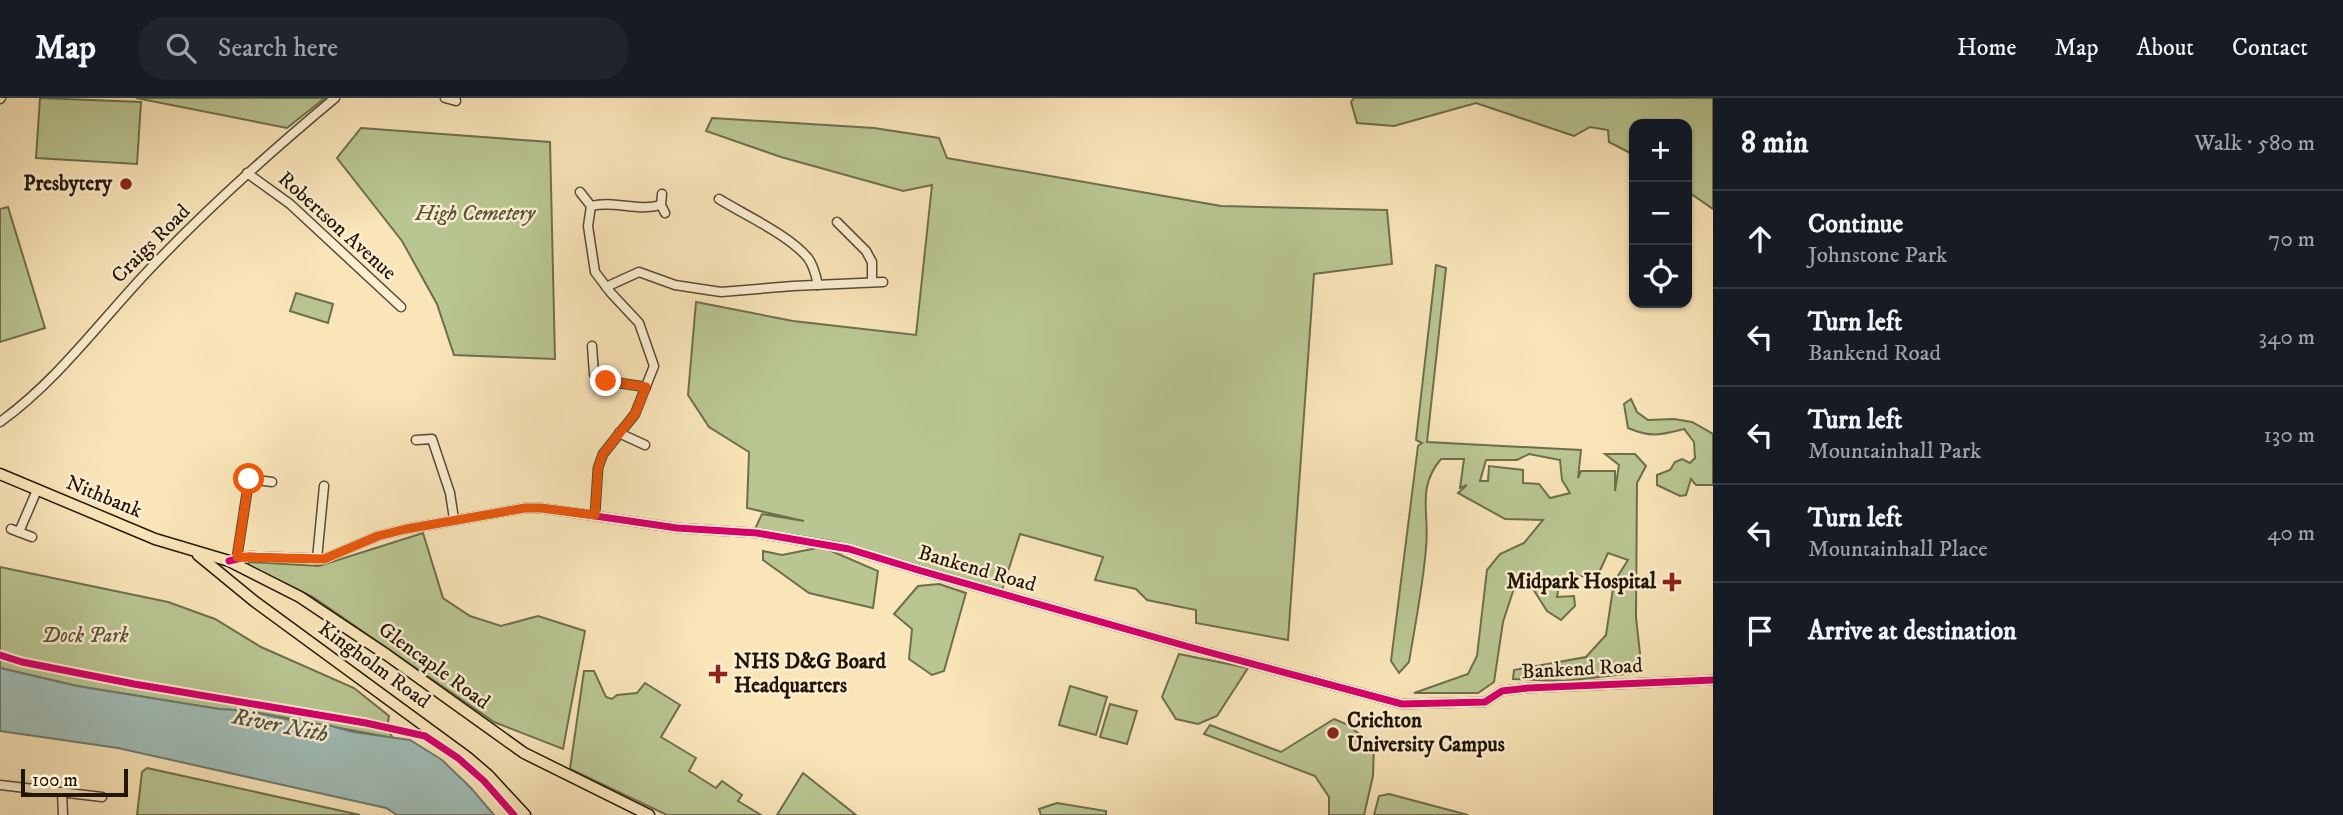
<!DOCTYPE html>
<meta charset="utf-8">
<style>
body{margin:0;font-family:"IM FELL DW Pica",serif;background:#20242c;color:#f1f3f6}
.controls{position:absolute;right:21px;top:21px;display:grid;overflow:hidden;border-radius:14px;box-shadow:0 2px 5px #0004}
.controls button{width:63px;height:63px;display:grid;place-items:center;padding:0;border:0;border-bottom:2px solid #363941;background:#171b24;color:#f1f3f6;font:35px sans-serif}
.scale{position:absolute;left:21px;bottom:18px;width:107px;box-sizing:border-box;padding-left:7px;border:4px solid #231608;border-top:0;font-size:19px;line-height:24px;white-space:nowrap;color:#231608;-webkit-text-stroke:5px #fbeed1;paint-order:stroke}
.stop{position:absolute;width:21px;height:21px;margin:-16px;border:5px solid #ea580c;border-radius:50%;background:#fff}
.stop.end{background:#ea580c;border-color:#fff;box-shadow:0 2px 7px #0008}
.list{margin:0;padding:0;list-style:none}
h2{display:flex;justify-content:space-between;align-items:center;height:91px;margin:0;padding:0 28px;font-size:30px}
h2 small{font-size:23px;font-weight:400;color:#9ea1a6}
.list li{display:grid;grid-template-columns:46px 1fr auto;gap:21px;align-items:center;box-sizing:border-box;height:98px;padding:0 28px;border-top:2px solid #363941}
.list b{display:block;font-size:26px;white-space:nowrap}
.list p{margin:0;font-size:23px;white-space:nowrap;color:#9ea1a6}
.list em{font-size:23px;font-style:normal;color:#9ea1a6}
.icon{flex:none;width:38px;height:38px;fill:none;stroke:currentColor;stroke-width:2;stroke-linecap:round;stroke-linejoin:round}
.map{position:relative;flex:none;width:1713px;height:717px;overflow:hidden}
header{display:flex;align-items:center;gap:42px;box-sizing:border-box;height:98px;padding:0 35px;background:#171b24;border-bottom:2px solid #363941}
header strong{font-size:33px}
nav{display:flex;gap:38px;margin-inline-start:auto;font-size:24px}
.search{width:490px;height:63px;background:#20242c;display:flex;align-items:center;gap:18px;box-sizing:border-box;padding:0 24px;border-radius:28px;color:#9ea1a6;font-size:26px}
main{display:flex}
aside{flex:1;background:#171b24}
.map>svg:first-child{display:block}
.green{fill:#b9c692;stroke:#6e6e4d;stroke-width:2;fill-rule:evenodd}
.water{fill:#a0bdb7;stroke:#6e7a71;stroke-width:2}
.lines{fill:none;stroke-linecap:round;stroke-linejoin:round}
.minor-casing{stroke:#584a34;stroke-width:11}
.major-casing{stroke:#231608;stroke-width:13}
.minor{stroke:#fbeed1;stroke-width:8}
.major{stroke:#f9e5b8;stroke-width:10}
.cycleway-casing{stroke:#fbeed1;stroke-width:11}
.cycleway{stroke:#d6006c;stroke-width:7}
.route{stroke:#ea580c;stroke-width:9}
.poi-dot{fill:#8f2418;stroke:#fbeed1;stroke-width:2.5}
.labels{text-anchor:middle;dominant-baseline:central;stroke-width:5;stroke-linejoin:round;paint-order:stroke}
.poi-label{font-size:21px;font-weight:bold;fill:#231608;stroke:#fbeed1;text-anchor:end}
.park-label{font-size:21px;font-style:italic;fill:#585438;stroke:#fbeed1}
.street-label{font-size:21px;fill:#231608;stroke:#fbeed1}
.water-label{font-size:23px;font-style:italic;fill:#4f5045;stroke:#fbeed1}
</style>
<header>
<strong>Map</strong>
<div class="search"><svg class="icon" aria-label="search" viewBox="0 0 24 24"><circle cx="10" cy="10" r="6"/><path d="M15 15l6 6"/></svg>Search here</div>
<nav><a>Home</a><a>Map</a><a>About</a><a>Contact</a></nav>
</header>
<main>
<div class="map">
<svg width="1713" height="717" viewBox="0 0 1713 717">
<rect width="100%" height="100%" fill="#f9e5b8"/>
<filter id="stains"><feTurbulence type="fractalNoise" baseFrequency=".00286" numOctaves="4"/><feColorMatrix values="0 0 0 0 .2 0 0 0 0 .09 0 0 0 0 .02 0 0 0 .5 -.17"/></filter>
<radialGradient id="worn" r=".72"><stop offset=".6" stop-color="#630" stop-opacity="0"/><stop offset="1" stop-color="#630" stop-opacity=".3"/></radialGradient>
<g class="green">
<path d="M40,0L141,4L137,66L36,60Z"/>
<path d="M136,0H325L287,30Z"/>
<path d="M1354,0H1713V111L1687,93V26H1634V57L1609,44L1608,32L1590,29L1574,38L1476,5L1394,28L1357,25L1351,4Z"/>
<path d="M712,20L874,30L939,40L947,60L1221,108L1387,112L1392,166L1314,176L1288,542L1196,525V512L1147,502L1136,491L1095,482L1103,459L1020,436L1002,492L838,444L755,431L762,416L804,423L747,410L749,354L709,329L688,297L696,204L793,223L916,237L932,87L903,93L781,59L706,33Z"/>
<path d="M361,30L550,44L555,261L454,257L437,206L402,143L337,60Z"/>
<path d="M8,109L45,230L0,244V111Z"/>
<path d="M1436,167L1446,170L1427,344L1581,352L1578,380L1581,373H1615V393L1619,367L1605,356H1635L1646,368L1637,385L1636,519L1642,574L1564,583L1513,581L1514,572L1586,559L1606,537L1614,484L1628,462L1608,455L1598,477L1572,479L1559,487L1557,499L1574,498L1575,508L1561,522L1547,513L1528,483L1516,484L1503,524L1494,584L1478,595H1414L1468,576L1477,558L1487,472L1500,456L1524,445L1543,422L1505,421L1458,395L1467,387L1460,390L1464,361H1441C1416,390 1430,416 1426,450C1423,488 1415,527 1409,564L1399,575L1391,563L1418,348L1422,345L1416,342ZM1529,356L1560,362L1562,382L1570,395L1550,400L1539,386L1523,385V372L1489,368L1488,383H1480L1486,362H1517Z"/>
<path d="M296,195L333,206L328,225L290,213Z"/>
<path d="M1631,301L1637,314L1648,322L1674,321L1692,324L1713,336V387H1696L1691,381L1686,397L1680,398L1657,387V377L1670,372L1675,364L1682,361L1690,365L1695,360L1694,344L1684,331C1660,337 1652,340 1628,330L1624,306Z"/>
<path d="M423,435L443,500L470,518L501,528L538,518L585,533L563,651L494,624L313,499L248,467L249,464L319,468Z"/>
<path d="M822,449L878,473L873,510L809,495L763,462V453L782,457Z"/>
<path d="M0,469L168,504L215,521L261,549L354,590L389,618L387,631L393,640L248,613L219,611L77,588L0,570Z"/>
<path d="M939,486L966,495L944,573L932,577L909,561L912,531L894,516L918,488Z"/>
<path d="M1179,556L1248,570L1217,618L1198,626L1176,621L1162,599Z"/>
<path d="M584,573H594L606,599L612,601L617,597L637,595L645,585L680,607L661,639L696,660L689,673L716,690L722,683L742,697L738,703L761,717H667L570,671Z"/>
<path d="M1070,588L1107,599L1096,637L1059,627Z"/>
<path d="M1110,606L1137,613L1127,646L1100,639Z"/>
<path d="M1334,621L1346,626L1374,647L1373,678L1364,717H1329V699L1315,678L1204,636L1210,627L1281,654Z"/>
<path d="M147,670L360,717H137L142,674Z"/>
<path d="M803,675L856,717H777Z"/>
<path d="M1389,696L1468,717H1374L1379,698Z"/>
<path d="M1057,705L1106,713V717H1041L1039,711Z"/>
</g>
<path class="water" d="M0,570L77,588L219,611L248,613L300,624L328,627L353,634L410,642L442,662L471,690L494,717H397L386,710L118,650L0,633Z"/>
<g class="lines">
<g class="minor-casing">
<g id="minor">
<path d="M445,0L456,3"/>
<path d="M0,1L1,0"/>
<path d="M247,75L290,106L401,209"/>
<path d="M580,94L591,108L588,128L595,174L611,195L639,225L654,268L635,316L603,356L598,370L595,417"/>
<path d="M662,96L661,107L665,115"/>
<path d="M719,101C745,117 789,137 808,160C814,168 816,178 818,187"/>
<path d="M591,108C615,102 637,114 661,107"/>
<path d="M837,124L866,153L872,164V184"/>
<path d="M606,189L639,174L675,187L721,194L793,188L883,184"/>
<path d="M592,248L594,276L606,283L646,289"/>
<path d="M0,324C56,284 99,225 146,175C205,112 269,55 335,0"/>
<path d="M619,335L645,347"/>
<path d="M416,342L432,341L450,395L454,421"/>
<path d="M11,431L32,439"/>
<path d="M19,434L37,392"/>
<path d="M237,459L249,381L272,384"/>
<path d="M317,461L324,388"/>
<path d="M229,463L249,458L324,461L378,438L406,431L525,410H541L677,430L757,435L849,451L918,472L1193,550L1402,606L1485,604L1502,593L1528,590L1713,582"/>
<path d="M0,687L102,699"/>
<path d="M62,694L63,717"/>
</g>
</g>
<g class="major-casing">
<g id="major">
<path d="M0,376L155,441L229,463L300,499L387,557L524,655L649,717"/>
<path d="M198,457L254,503L467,659L488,677L525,717"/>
</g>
</g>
<use href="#minor" class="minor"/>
<use href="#major" class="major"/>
<g class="cycleway-casing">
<g id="cycleway">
<path d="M229,463L249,458L324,461L378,438L406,431L525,410H541L677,430L757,435L849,451L918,472L1193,550L1402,606L1485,604L1502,593L1528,590L1713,582"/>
<path d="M0,557L22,564L134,586L366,625L425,638L458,660L484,683L514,717"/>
</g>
</g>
<use href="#cycleway" class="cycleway"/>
</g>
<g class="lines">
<path class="route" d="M249,381L237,459L324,461L378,438L406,431L525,410H541L595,417L598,370L603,356L635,316L646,289L606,283"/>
</g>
<g class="poi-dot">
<circle cx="126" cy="86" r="7"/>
<path d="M1668.5 473.5h7v7h7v7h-7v7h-7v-7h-7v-7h7z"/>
<path d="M714.5 565.5h7v7h7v7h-7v7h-7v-7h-7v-7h7z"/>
<circle cx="1333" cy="635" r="7"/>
</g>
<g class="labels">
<g class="poi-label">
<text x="112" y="86">Presbytery</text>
<text x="1656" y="484">Midpark Hospital</text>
<text x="734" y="564" text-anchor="start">NHS D&amp;G Board<tspan x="734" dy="24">Headquarters</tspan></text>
<text x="1347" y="623" text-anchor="start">Crichton<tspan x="1347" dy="24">University Campus</tspan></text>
</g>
<g class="park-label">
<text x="475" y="116">High Cemetery</text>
<text x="85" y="538">Dock Park</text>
</g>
<g class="street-label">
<text transform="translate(337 128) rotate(42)">Robertson Avenue</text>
<text transform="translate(151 146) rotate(-45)">Craigs Road</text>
<text transform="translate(104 399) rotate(22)">Nithbank</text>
<text transform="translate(977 471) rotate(16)">Bankend Road</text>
<text transform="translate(374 567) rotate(36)">Kingholm Road</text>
<text transform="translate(434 568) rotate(36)">Glencaple Road</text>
<text transform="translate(1582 571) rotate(-3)">Bankend Road</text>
</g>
<g class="water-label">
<text transform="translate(280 628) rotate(11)">River Nith</text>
</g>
</g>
<rect width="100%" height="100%" filter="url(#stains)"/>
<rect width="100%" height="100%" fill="url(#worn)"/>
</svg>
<div class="controls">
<button>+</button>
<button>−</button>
<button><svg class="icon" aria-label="locate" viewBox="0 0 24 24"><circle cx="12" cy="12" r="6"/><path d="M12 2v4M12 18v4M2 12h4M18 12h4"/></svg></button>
</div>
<div class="scale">100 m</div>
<div class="stop" style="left:249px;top:381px"></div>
<div class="stop end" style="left:606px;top:283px"></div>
</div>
<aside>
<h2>8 min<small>Walk · 580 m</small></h2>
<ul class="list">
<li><svg class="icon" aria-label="ahead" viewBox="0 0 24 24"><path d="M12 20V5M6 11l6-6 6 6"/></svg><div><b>Continue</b><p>Johnstone Park</p></div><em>70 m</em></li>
<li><svg class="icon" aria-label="left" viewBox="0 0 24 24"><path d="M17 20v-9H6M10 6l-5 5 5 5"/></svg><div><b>Turn left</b><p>Bankend Road</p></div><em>340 m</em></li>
<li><svg class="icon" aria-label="left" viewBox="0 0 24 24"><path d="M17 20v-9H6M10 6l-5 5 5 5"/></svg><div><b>Turn left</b><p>Mountainhall Park</p></div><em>130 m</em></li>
<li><svg class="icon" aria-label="left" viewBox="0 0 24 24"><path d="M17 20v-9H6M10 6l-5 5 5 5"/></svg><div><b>Turn left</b><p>Mountainhall Place</p></div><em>40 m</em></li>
<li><svg class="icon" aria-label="arrive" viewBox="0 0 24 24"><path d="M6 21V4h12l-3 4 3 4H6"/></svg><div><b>Arrive at destination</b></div></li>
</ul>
</aside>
</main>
